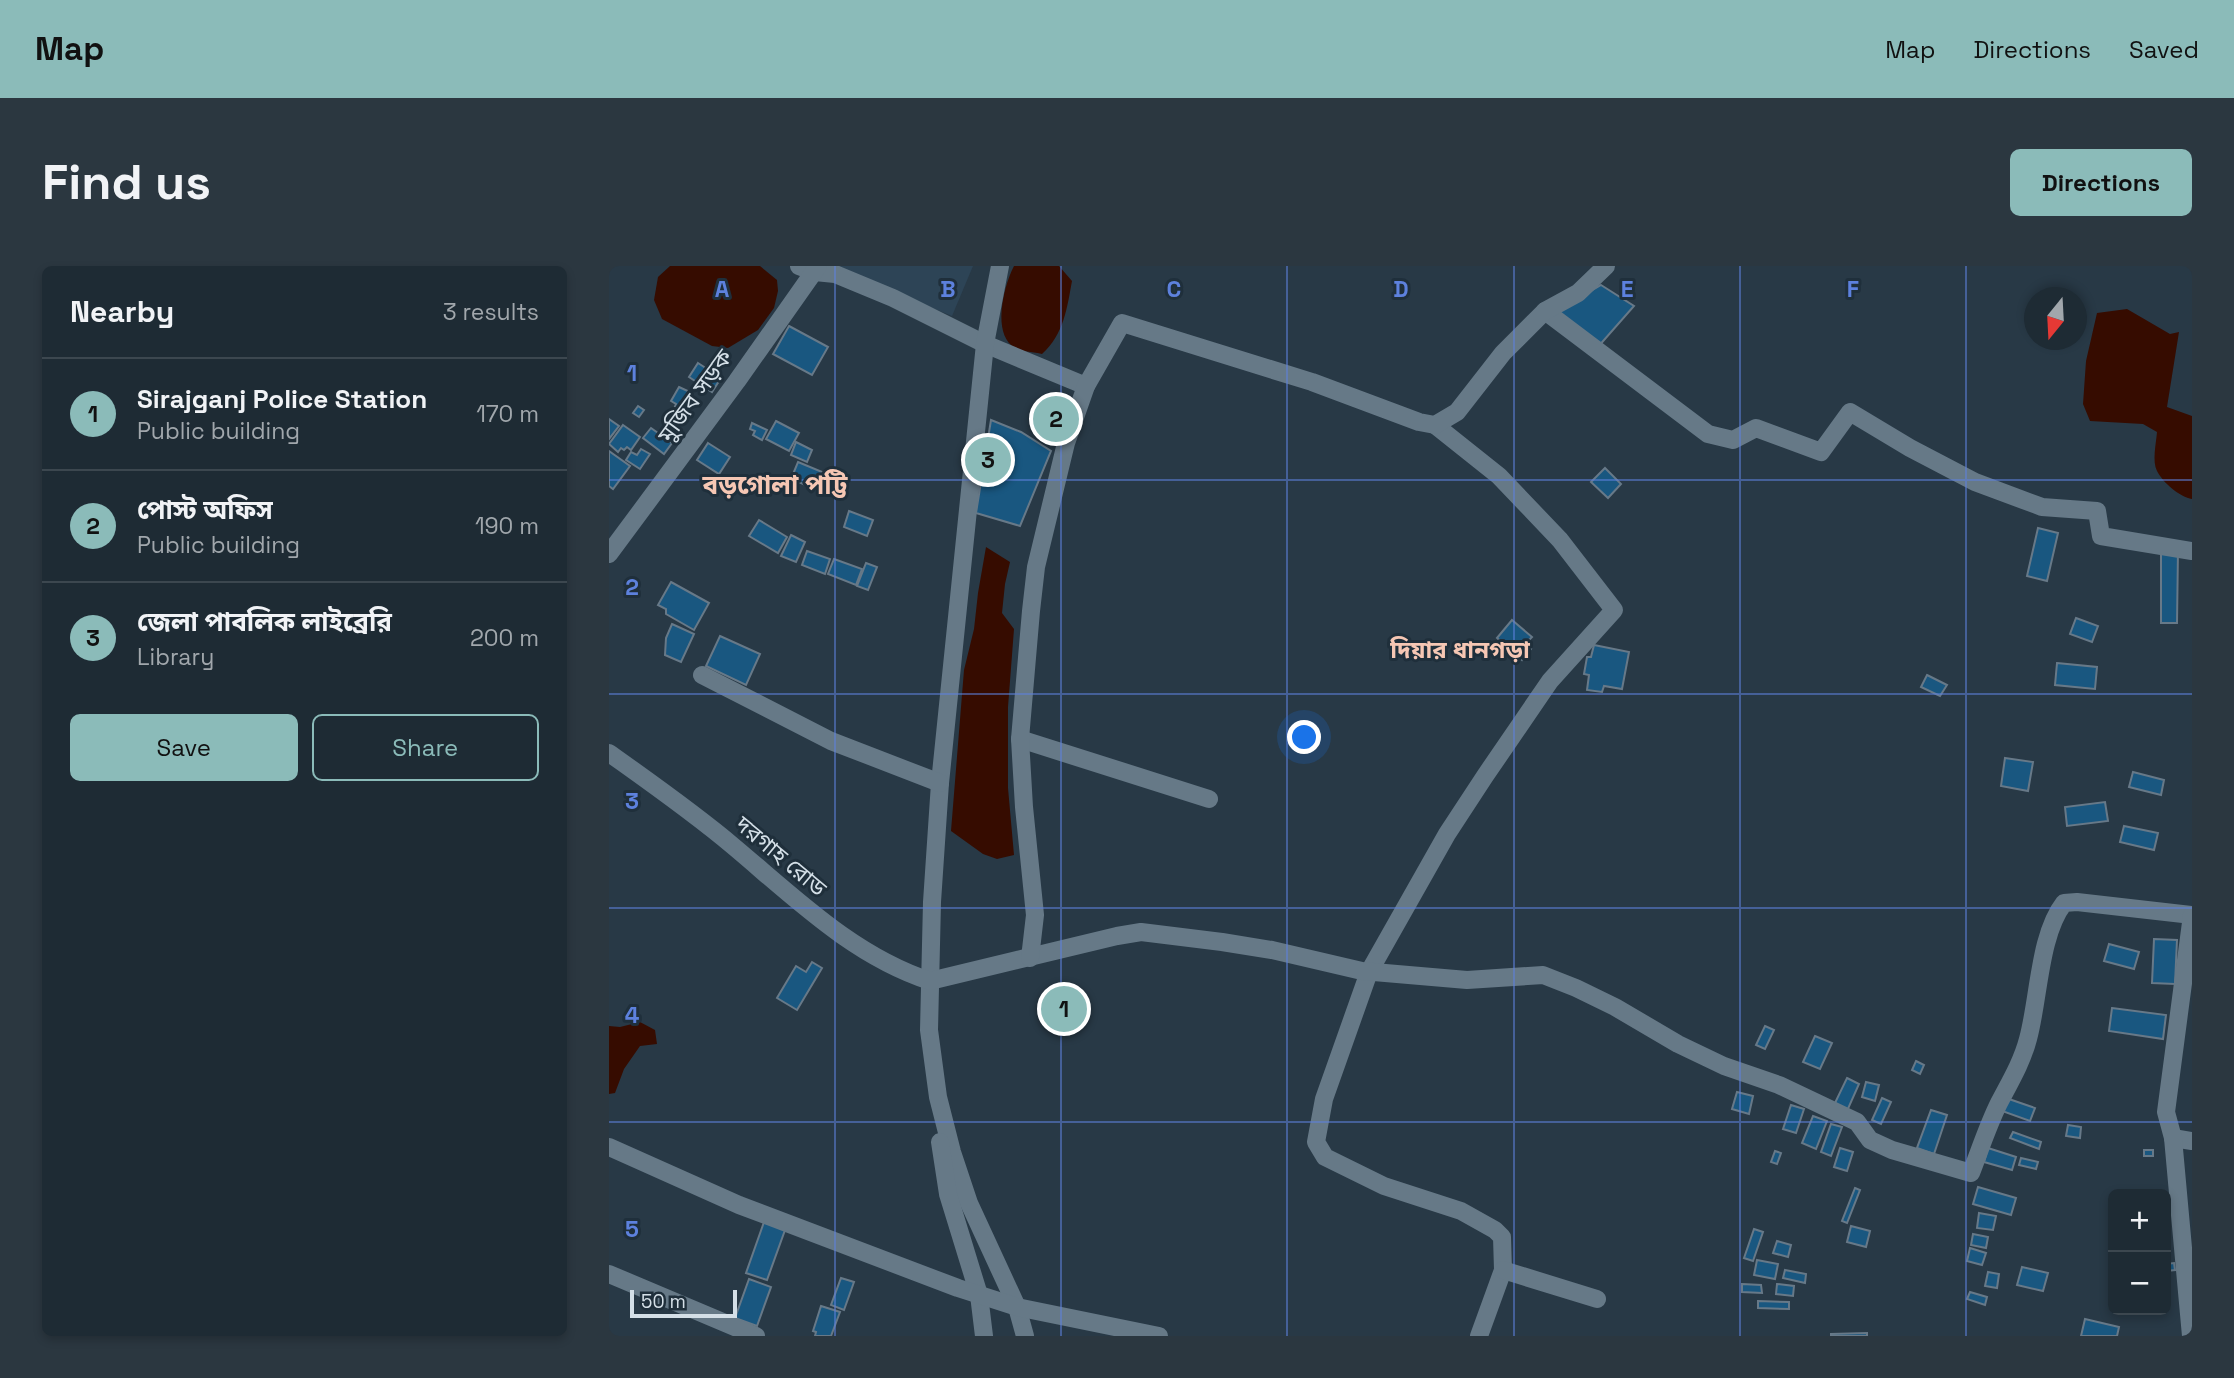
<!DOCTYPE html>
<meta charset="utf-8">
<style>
body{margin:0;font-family:"Space Grotesk","Noto Sans Bengali",sans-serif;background:#2b3740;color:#f1f3f6}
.controls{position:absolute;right:21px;bottom:21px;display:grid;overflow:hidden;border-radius:10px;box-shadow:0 4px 10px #0003}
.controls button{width:63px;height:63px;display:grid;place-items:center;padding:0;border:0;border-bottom:2px solid #3c474f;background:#1e2b34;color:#f1f3f6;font:35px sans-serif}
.compass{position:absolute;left:1415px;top:21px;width:63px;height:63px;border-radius:50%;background:#1e2b34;box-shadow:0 4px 10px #0003;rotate:198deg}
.scale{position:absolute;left:21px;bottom:18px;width:107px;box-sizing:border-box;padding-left:7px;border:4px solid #d4dfe7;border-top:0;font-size:19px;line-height:24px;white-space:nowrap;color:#d4dfe7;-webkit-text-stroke:5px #1f2f3b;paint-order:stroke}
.you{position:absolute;left:696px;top:472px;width:24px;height:24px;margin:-18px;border:5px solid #fff;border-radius:50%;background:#1a73e8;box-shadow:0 0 0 10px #1a73e833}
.badge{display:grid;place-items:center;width:46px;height:46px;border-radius:50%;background:#8bbbb9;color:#111;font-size:23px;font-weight:700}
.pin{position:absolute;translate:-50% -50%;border:4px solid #fff;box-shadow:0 2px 7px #0006}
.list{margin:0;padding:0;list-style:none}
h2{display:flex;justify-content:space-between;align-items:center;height:91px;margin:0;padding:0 28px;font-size:30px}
h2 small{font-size:23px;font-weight:400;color:#a1a7ac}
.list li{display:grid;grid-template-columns:46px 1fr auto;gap:21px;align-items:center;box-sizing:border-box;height:112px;padding:0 28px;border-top:2px solid #3c474f}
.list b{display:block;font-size:26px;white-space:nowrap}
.list p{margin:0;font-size:23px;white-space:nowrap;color:#a1a7ac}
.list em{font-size:23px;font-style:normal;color:#a1a7ac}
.actions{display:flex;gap:14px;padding:21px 28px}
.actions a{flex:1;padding:16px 0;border:2px solid #8bbbb9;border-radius:10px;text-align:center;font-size:24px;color:#8bbbb9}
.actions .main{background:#8bbbb9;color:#111}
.map{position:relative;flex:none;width:1583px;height:1070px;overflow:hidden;border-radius:10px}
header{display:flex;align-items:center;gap:42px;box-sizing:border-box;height:98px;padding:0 35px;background:#8bbbb9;color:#111}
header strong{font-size:33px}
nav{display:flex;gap:38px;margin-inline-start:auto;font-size:24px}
.intro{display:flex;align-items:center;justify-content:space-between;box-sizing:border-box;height:168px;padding:0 42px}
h1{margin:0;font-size:49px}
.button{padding:18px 32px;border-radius:10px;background:#8bbbb9;color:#111;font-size:24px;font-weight:700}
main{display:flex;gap:42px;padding:0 42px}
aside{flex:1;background:#1e2b34;border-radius:10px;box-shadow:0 4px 10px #0003}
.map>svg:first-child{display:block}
.built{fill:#2d4456}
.water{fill:#360c00}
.building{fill:#195780;stroke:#677988;stroke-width:2}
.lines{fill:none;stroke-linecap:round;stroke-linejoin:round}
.minor{stroke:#667987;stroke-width:18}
.grid{fill:none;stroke:#5d81dd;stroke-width:2;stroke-opacity:0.55}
.labels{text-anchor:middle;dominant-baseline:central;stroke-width:6;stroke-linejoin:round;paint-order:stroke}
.street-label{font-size:23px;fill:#d4dfe7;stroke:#1f2f3b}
.neighbourhood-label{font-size:24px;font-weight:bold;fill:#f6c7b4;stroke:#1f2f3b}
.quarter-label{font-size:26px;font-weight:bold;fill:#f6c7b4;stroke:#1f2f3b}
.grid-label{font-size:23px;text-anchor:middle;font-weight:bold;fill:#5d81dd;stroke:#1f2f3b;stroke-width:6;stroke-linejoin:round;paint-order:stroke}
</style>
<header>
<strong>Map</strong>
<nav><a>Map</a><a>Directions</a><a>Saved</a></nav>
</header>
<div class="intro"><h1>Find us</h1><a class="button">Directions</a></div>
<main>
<aside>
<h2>Nearby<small>3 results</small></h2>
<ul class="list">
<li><span class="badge">1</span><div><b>Sirajganj Police Station</b><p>Public building</p></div><em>170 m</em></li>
<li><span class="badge">2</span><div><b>পোস্ট অফিস</b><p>Public building</p></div><em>190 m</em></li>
<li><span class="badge">3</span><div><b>জেলা পাবলিক লাইব্রেরি</b><p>Library</p></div><em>200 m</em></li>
</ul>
<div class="actions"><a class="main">Save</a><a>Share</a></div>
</aside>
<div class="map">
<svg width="1583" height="1070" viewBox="0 0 1583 1070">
<rect width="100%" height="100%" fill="#283946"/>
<path class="built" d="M219,0H364L343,50Z"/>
<g class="water">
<path d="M61,0H151L168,14L169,25L165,42L149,64L119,82L103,80L53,53L45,34L49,11Z"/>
<path d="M405,0H450L463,15C458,42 455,68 433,88C425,86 413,86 406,82C382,68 395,19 405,0Z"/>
<path d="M1518,43L1561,68L1570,66L1558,141L1583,150V233C1571,231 1554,217 1548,205C1543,195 1547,178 1548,166L1534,158L1481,155L1474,138L1477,95L1488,47Z"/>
<path d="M377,281L401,296L396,318L393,347L405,363L399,441V522L405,589L388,593L374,588L342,565L355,404L365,363L369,327Z"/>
<path d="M31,756L46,764L48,778L31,780L15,803L6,827L0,828V760L11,761Z"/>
</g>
<g class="building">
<path d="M992,19L1025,40L988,82L948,45Z"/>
<path d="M180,60L219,81L203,109L164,88Z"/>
<path d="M89,97L112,112L103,126L80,111Z"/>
<path d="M70,121L83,127L76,140L73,138L69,145L65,143L67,138L62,135Z"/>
<path d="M29,140L35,144L30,151L24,147Z"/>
<path d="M0,153L10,160L0,173Z"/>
<path d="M382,154L412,166L442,185L411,260L367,247Z"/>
<path d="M167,155L190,167L180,185L157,173Z"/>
<path d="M143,157L158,164L153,174L144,169L146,165L141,163Z"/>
<path d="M14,159L31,171L22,184L18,181L15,184L12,182L9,186L0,178Z"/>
<path d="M57,160L70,170L66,175L53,165Z"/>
<path d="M42,162L63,177L55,188L34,172Z"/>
<path d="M187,176L203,184L198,196L182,189Z"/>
<path d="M99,177L121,191L110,208L88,194Z"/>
<path d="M32,183L41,188L31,203L17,194L22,186L28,189Z"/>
<path d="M0,185L21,200L4,223L0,220Z"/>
<path d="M189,196L218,208L211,225L182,213Z"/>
<path d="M996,202L1012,218L999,232L982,216Z"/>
<path d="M240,245L264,254L258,270L235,261Z"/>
<path d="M150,254L178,271L169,287L140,270Z"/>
<path d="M1429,262L1449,267L1438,315L1418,310Z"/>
<path d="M182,269L196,276L187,296L172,290Z"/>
<path d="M1552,284H1569L1568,357H1552Z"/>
<path d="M198,285L221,293L216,308L193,299Z"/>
<path d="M225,293L253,303L247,319L219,308Z"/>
<path d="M257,297L268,301L259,324L248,320Z"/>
<path d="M62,316L100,337L85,364L57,348V343L49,339Z"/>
<path d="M1467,352L1489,360L1483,376L1461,368Z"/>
<path d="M903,354L923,371L916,378L922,383L913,394L888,372Z"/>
<path d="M63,358L85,368L72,396L56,389L57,372Z"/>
<path d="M111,370L151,388L137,419L97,400Z"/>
<path d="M985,379L1020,386L1013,423L995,420L993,426L978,424L980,409L975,408L978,391H982Z"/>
<path d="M1448,397L1488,401L1486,423L1446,419Z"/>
<path d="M1318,409L1338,419L1331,430L1312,421Z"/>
<path d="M1396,492L1424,496L1419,525L1392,520Z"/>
<path d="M1524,506L1555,514L1552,529L1520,521Z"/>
<path d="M1496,536L1499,555L1458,560L1456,541Z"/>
<path d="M1515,560L1549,567L1545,584L1511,576Z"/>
<path d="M1545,673L1568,674L1566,718L1543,717Z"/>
<path d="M1500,678L1530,686L1525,703L1495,695Z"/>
<path d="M203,696L213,702L188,744L168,732L187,700L197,706Z"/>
<path d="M1503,742L1557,749L1554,773L1500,765Z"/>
<path d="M1156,760L1165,764L1156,783L1147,779Z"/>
<path d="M1206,770L1223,777L1211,803L1194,796Z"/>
<path d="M1307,795L1315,799L1311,808L1303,804Z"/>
<path d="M1238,812L1250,818L1238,845L1225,839Z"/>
<path d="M1257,816L1270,819L1266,835L1253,831Z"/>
<path d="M1128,826L1144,830L1140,848L1123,843Z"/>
<path d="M1273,832L1282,836L1272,858L1263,854Z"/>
<path d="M1397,832L1426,842L1421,855L1393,845Z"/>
<path d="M1182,839L1195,843L1187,867L1174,863Z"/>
<path d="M1322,844L1338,849L1325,888L1308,882Z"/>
<path d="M1204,850L1218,855L1207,883L1193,877Z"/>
<path d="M1222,858L1233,861L1222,890L1212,886Z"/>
<path d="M1459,859L1472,861L1471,872L1457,870Z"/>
<path d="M1404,866L1432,876L1430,883L1401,872Z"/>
<path d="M1231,882L1244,886L1238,905L1225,901Z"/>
<path d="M1379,882L1407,891L1403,904L1375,896Z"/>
<rect x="1535" y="884" width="9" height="6"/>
<path d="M1166,885L1172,887L1168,898L1162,896Z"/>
<path d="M1412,892L1429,896L1427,903L1410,899Z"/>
<path d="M1369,921L1407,932L1402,949L1364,938Z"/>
<path d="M1246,922L1251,924L1238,957L1233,955Z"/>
<path d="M1370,947L1387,950L1384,964L1368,962Z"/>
<path d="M155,956L176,964L158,1014L137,1007Z"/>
<path d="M1242,960L1261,965L1257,981L1238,976Z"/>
<path d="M1145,963L1154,966L1144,995L1135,992Z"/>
<path d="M1364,968L1379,971L1377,982L1362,979Z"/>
<path d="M1168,975L1182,979L1179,991L1164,987Z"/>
<path d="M1361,982L1377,987L1373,999L1358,995Z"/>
<path d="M1148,994L1169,998L1166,1013L1145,1009Z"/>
<path d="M1565,997L1566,1004L1557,1005V998Z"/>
<path d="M1413,1001L1439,1007L1434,1025L1408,1019Z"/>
<path d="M1176,1004L1197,1008L1196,1017L1174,1012Z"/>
<path d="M1379,1006L1390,1008L1388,1022L1376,1020Z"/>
<path d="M232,1012L245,1016L235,1044L222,1039Z"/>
<path d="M140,1013L162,1021L148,1060L126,1052Z"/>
<path d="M1133,1018L1152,1019L1153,1027L1133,1026Z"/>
<path d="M1168,1018L1185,1020L1184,1030L1167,1028Z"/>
<path d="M1361,1026L1378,1031L1376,1039L1358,1033Z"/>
<path d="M1149,1035L1180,1036V1043L1149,1042Z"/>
<path d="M212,1040L231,1046L222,1070H206L207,1066L204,1065Z"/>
<path d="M1476,1053L1510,1061L1508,1070H1472Z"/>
<path d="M1258,1067V1070H1222V1068Z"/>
</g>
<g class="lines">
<g class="minor">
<path d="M190,0L206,6L226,8L284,32L376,78L477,120"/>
<path d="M391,0L376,78L331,517L323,636L320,764L329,831L343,886L360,937L408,1041L416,1070"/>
<path d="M936,45L1099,168L1124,174L1147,162L1212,186L1241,146L1301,182L1366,216L1433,241L1488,245L1492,270L1583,285"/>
<path d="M826,159L890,210L951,274L1005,344L941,415L876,510L838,568L760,706L715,833L707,876L716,891L775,920L852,945L886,964L893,971L894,1004L870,1070"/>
<path d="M0,288L128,115L209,0"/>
<path d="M93,409L222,475L331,517"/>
<path d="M411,473L600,533"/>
<path d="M0,487C42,517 85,547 124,580C185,631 244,690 321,715L508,670L532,666L613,676L663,684L753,705L858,714L934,709L967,722L1006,741L1069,778L1115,800L1170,819L1248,856L1261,874L1283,884L1362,907C1371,884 1379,859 1390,837C1401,816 1413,796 1419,773C1430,733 1430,669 1455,637L1468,636L1583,649"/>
<path d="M421,692L426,649L415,541L411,473L422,345L427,301L457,177L477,120L513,57L703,116L810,156L826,159L848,146L894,87L936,45L969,27L997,0"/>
<path d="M1564,872L1583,875"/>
<path d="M331,876L339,928L370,1029L375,1070"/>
<path d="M0,881L130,939L349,1022L408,1041L550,1070"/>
<path d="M894,1004L988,1033"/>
<path d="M0,1008L147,1070"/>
<path d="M1582,1070L1564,872L1557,846L1583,649"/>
</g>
</g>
<path class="grid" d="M226,0V1070M452,0V1070M678,0V1070M905,0V1070M1131,0V1070M1357,0V1070M0,214H1583M0,428H1583M0,642H1583M0,856H1583"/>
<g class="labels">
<g class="street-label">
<text transform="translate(86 130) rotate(-54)">মুজিব সড়ক</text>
<text transform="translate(172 590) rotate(40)">দরগাহ রোড</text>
</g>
<g class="neighbourhood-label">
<text x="851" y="383">দিয়ার ধানগড়া</text>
</g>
<g class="quarter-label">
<text x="166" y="219">বড়গোলা পট্টি</text>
</g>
</g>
<g class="grid-label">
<text x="113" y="31">A</text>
<text x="339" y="31">B</text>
<text x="565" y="31">C</text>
<text x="792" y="31">D</text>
<text x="1018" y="31">E</text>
<text x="1244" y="31">F</text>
<text x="23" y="115">1</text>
<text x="23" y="329">2</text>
<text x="23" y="543">3</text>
<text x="23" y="757">4</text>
<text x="23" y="971">5</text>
</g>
</svg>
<div class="controls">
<button>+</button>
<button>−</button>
</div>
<svg class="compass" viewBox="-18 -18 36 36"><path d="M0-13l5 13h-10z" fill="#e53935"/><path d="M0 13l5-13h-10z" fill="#a1a7ac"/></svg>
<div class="scale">50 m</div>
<div class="you"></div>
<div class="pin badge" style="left:455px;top:743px">1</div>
<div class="pin badge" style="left:447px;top:153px">2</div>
<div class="pin badge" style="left:379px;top:194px">3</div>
</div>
</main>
